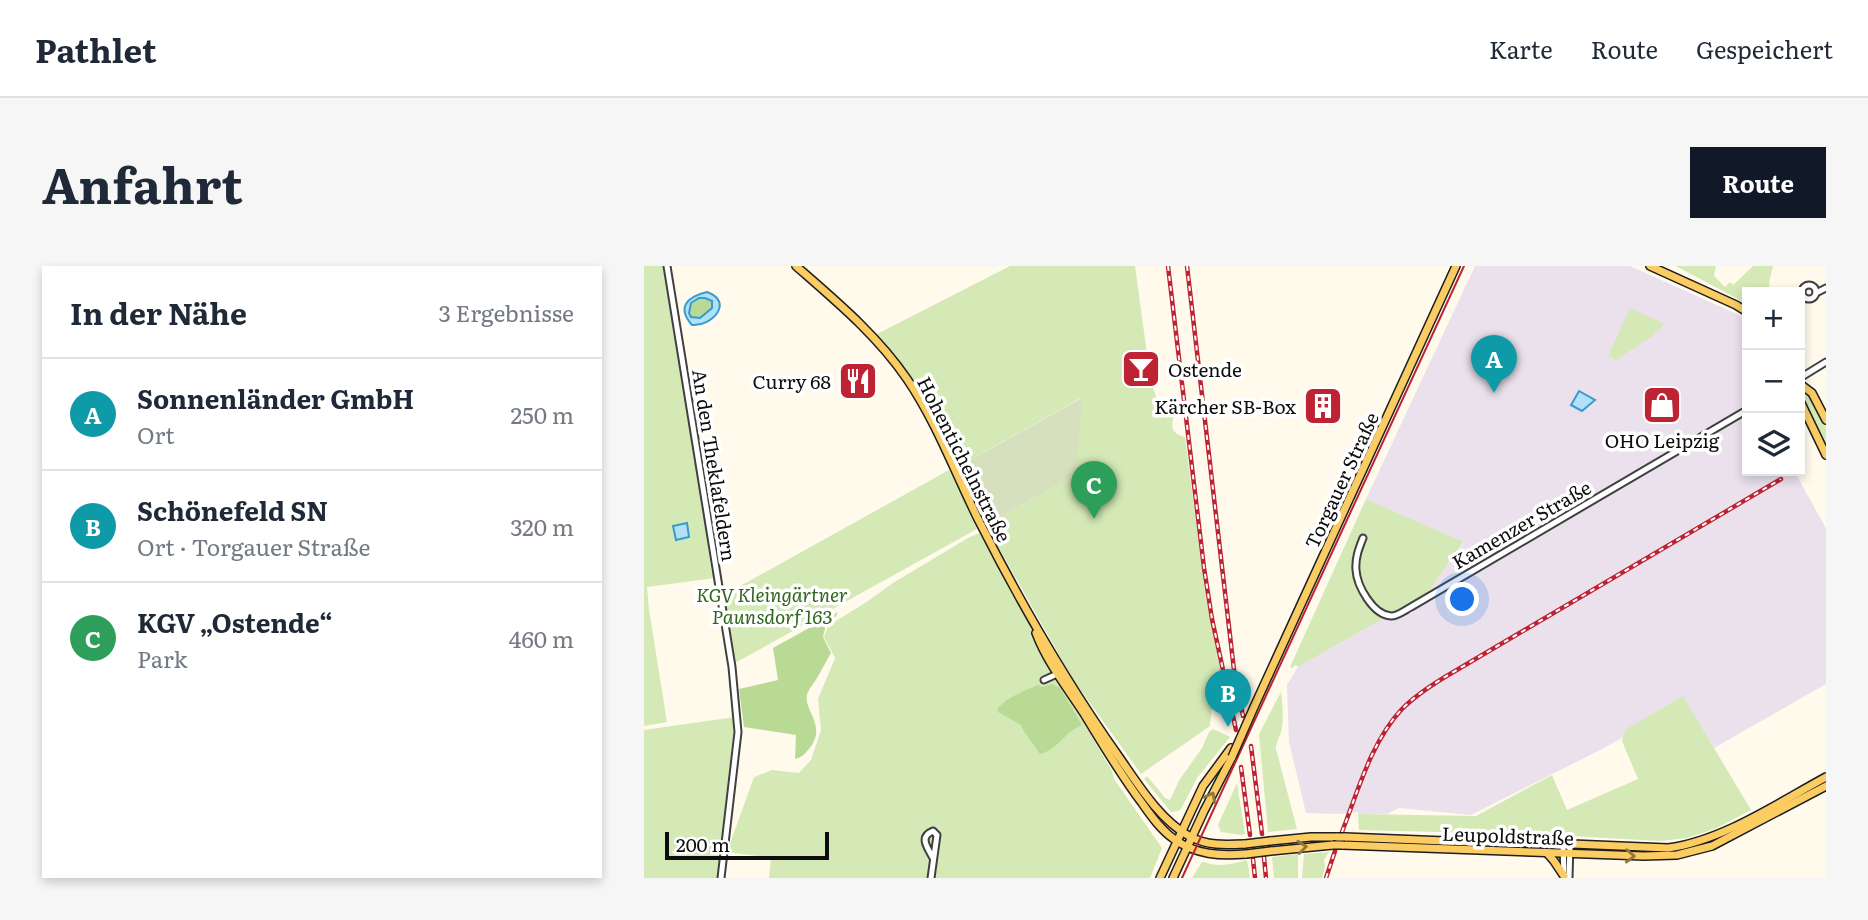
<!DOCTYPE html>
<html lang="de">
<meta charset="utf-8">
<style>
body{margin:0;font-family:Literata,serif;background:#f6f6f7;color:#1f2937}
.controls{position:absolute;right:21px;top:21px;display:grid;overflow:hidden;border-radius:0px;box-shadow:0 4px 10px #0003}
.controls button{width:63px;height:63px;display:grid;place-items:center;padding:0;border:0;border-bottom:2px solid #e0e1e3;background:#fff;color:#1f2937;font:35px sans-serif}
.scale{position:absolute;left:21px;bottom:18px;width:164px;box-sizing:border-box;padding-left:7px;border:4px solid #0d0d0d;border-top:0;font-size:19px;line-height:24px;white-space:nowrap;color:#0d0d0d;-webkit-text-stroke:5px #fff;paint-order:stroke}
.you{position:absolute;left:819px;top:334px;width:24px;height:24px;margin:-18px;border:5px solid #fff;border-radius:50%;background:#1a73e8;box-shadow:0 0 0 10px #1a73e833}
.badge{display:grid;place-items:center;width:46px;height:46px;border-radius:50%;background:#111827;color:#fff;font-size:23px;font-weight:700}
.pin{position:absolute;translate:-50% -58px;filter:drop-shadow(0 2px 4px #0008)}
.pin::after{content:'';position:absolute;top:37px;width:24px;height:21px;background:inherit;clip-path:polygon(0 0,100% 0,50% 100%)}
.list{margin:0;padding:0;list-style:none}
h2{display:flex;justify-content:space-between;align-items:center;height:91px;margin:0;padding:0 28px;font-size:30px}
h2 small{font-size:23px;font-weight:400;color:#747a83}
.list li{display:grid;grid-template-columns:46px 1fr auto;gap:21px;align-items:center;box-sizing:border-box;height:112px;padding:0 28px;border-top:2px solid #e0e1e3}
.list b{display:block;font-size:26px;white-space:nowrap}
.list p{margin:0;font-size:23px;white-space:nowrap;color:#747a83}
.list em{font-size:23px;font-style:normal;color:#747a83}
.icon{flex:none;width:38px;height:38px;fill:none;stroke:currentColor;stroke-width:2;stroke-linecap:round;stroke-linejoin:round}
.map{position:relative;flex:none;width:1182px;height:612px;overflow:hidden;border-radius:0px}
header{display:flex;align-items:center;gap:42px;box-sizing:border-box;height:98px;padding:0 35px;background:#fff;border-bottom:2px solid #e0e1e3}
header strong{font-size:33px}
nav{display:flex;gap:38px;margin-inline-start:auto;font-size:24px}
.intro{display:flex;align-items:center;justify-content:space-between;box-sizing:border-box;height:168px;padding:0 42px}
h1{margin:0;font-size:49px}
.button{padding:18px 32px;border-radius:0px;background:#111827;color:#fff;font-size:24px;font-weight:700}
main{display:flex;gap:42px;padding:0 42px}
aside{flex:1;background:#fff;border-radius:0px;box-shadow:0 4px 10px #0003}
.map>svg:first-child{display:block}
.industrial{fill:#eae1ec}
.green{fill:#d4e9b6}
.forest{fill:#b8da95}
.cemetery{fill:#d7e0be}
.water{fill:#b1e0f7;stroke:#379bce;stroke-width:2;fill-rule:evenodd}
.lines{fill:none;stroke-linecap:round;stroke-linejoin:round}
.minor-casing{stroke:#404040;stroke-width:9}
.major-casing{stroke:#1e1e1e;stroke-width:10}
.minor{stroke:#fff;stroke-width:5}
.major{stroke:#facc62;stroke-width:7}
.tram{stroke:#be2334;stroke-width:2}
.rail-casing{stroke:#be2334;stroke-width:4.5}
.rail{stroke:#fff;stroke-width:2;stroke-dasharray:5;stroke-linecap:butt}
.major-bridge-casing{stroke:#1e1e1e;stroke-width:10;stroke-linecap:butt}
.major-bridge{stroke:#facc62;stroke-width:7}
.oneway{stroke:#8f763c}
.labels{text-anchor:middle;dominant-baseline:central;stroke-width:7;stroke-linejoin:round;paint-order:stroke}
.poi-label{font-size:19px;fill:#0d0d0d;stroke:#fff;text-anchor:end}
.street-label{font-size:19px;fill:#0d0d0d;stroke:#fff}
.park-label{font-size:19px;font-style:italic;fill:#30651d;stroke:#fff}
</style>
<header>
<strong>Pathlet</strong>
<nav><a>Karte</a><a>Route</a><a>Gespeichert</a></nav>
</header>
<div class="intro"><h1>Anfahrt</h1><a class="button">Route</a></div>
<main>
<aside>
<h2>In der Nähe<small>3 Ergebnisse</small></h2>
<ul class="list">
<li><span class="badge" style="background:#0f9aa8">A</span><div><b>Sonnenländer GmbH</b><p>Ort</p></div><em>250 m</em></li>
<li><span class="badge" style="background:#0f9aa8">B</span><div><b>Schönefeld SN</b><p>Ort · Torgauer Straße</p></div><em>320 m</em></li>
<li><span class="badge" style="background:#2e9e5b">C</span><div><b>KGV „Ostende“</b><p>Park</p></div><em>460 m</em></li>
</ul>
</aside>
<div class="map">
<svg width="1182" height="612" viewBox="0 0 1182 612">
<rect width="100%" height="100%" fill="#fffaec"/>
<path class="industrial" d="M831,0H986L1095,49L1103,55V205H1150L1182,262V418L1070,482L1042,436L958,483L827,549L755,542L743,548H714V546L694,548L662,547L645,476L643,419L654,401L784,327L819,277L722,233Z"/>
<g class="green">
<path d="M0,0H19L60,249L67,304L71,312L3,321L5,344L23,456L0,460Z"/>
<path d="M366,0H491L507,117L517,143L532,138C532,153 519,165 541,171L561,326L586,452L580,453L577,447L580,444V438L574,435L575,423L571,416L566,460L497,508L428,412L342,259L432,209L437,132L315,200C293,153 267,108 233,68Z"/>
<path d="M1032,0H1072L1070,10L1081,21L1086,16L1089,19L1109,0H1129L1125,16L1126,26H1103V38Z"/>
<path d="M986,42L1021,58L1007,71L972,94L964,90Z"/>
<path d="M1165,127L1182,161V182L1157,131Z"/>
<path d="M305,204L333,263L91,397L80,329Z"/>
<path d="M722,233L819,276L784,327L654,401L652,399L648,402L646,401Z"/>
<path d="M335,267L351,292L382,349L396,383L468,505L470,513L518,582L506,612H125L127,592L83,586L110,511L128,504L155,507L167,494L177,464L174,433L191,392L180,371L184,360L224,335L249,317L324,272Z"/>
<path d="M637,426C638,437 640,450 638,461C637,470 632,474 632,483L653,563L624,566L615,468Z"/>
<path d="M1039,430L1107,544L1073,562L1043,572L1016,575L909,569L715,564L714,548L832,550L908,509L923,544L994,513L978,475L981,464Z"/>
<path d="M91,451L73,612H0V464Z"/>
<path d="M569,463L586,471L553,512L537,543L534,545L527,546L500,513L503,510L521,532L526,534L536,513L558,482L565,466Z"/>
<path d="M593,517L601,568L597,569L577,566L574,559Z"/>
<path d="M685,586L680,594L681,601L678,612H658L660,588Z"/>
<path d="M654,588V612H630L628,591Z"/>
<path d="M603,594L606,612H548L558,596H561C575,602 589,598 603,594Z"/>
</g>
<g class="forest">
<path d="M55,32H61L68,35L69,42L56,52L47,51L45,48L47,37Z"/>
<path d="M194,346L189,355L182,359L179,371L187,387C182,395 178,404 173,412C171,416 166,421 164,426C156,443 186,459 164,484C160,489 158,491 151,493L152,469L100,461L95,423L134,414L129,382Z"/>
<path d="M408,418L416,422L437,457L436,460C420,467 413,484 396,488L379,464L377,459L354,446V442C364,431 380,425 394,419L398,421Z"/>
</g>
<path class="cemetery" d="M438,132L432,209L342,259L315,200Z"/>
<g class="water">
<path d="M63,26C91,36 67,61 48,59C33,42 42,31 63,26ZM55,32H61L68,35V42L56,52L47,51L45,47L47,37Z"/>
<path d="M935,125L951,134L938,145L927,139Z"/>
<path d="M43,257L45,271L32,274L29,260Z"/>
</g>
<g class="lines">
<g class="minor-casing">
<g id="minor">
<path d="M23,0L88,401L94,466L77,612"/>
<circle cx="1165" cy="26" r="7"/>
<path d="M1172,27L1182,22"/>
<path d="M1156,112L1182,96"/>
<path d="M719,272C715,282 711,292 712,304C713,320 729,349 747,350C754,350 761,344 767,341L1103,144"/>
<path d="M400,414L413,408"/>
<path d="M919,578L920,610"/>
<path d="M287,612L293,569L289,565C274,571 284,582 289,592"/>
<path d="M925,612L926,578"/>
</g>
</g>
<g class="major-casing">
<g id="major">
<path d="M152,0C192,35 233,69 263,113C293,157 311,207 335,255C376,336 422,416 475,491C494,518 515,553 545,570C563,580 581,579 601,578"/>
<path d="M1006,0L1092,39L1103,46"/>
<path d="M1156,118L1168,127L1182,154"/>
<path d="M1156,135L1182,189"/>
<path d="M392,367C403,396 422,420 439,446C458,477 476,508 498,537C507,550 517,564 530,573C552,589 576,590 602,588"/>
<path d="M610,441L812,0"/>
<path d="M701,571L827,576H880L1024,582C1078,575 1134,537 1182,511"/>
<path d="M626,575L667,571H693"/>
<path d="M698,579L1000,590L1033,589L1068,580L1182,520"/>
<path d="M627,585L689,579"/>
<path d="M903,587L910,595L920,610"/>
<path d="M516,612L559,520L587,482"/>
<path d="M529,612L560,545L588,491"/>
</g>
</g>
<use href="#minor" class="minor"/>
<use href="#major" class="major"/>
<path class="tram" d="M538,612L820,0"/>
<g class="rail-casing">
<g id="rail">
<path d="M524,0L560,302L568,353L592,464"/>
<path d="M543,0L590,404L599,450"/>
<path d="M607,480L618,568"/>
<path d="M597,501L606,569"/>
<path d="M698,566C714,525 727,476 758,443C772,429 789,418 806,408L1137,213"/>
<path d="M620,591L622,612"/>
<path d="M609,593L611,612"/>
<path d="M682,612L691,585"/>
</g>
</g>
<use href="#rail" class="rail"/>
<g class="major-bridge-casing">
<g id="major-bridge">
<path d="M588,491L610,441"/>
<path d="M693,571H701"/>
<path d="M601,578L626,575"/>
<path d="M689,579H698"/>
<path d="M602,588L627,585"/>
</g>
</g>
<use href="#major-bridge" class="major-bridge"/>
</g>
<defs><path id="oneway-chevron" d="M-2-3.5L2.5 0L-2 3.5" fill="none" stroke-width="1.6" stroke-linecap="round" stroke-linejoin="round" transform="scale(1.75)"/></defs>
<g class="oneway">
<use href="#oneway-chevron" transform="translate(567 531) rotate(-62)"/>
<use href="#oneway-chevron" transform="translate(658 581) rotate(-6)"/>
<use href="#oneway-chevron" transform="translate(986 590) rotate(2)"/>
</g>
<defs>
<g id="bar-square" transform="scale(2.0125)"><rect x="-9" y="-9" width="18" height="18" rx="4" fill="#be2334" stroke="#fff"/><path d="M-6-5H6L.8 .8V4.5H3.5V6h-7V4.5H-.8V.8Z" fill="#fff"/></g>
<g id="restaurant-square" transform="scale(2.0125)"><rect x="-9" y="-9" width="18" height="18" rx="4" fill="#be2334" stroke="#fff"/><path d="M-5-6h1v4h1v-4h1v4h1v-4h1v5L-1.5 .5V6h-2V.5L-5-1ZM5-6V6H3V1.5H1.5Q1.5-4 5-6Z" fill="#fff"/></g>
<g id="shop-square" transform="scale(2.0125)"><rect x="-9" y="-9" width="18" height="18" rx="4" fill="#be2334" stroke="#fff"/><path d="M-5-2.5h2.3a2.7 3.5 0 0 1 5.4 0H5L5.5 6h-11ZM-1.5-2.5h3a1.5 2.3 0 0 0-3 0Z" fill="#fff"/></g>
<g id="building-square" transform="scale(2.0125)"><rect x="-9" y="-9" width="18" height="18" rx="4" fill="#be2334" stroke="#fff"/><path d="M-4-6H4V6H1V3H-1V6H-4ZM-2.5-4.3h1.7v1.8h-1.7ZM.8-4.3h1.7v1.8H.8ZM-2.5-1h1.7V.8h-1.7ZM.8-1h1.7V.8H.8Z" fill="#fff"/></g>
</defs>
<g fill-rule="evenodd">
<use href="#bar-square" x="497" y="103"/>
<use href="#restaurant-square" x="214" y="115"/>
<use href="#shop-square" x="1018" y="139"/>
<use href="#building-square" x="679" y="140"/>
</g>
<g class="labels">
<g class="poi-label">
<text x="524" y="103" text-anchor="start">Ostende</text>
<text x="187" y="115">Curry 68</text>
<text x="652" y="140">Kärcher SB-Box</text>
<text x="1018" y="174" text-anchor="middle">OHO Leipzig</text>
</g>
<g class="street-label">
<text transform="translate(321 193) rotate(63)">Hohentichelnstraße</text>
<text transform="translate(71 199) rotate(81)">An den Theklafeldern</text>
<text transform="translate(697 214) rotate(-65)">Torgauer Straße</text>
<text transform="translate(877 258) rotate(-30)">Kamenzer Straße</text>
<text transform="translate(864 569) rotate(2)">Leupoldstraße</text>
</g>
<g class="park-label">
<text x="128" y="328">KGV Kleingärtner<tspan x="128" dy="22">Paunsdorf 163</tspan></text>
</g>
</g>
</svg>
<div class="controls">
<button>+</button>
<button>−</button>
<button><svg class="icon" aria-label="layers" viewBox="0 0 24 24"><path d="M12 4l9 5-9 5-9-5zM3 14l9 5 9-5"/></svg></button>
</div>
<div class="scale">200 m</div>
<div class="you"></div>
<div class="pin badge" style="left:850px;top:127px;background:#0f9aa8">A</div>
<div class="pin badge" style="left:584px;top:461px;background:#0f9aa8">B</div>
<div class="pin badge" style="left:450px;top:253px;background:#2e9e5b">C</div>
</div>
</main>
